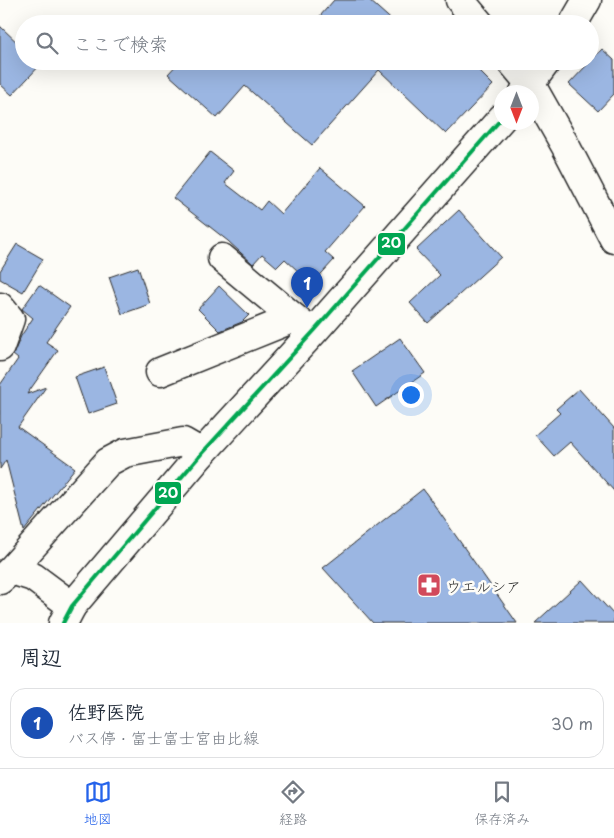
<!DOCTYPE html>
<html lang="ja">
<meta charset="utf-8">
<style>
body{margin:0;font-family:"Playpen Sans","Klee One",sans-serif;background:#f2f2f3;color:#1f2937}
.compass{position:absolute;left:494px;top:85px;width:45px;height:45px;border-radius:50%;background:#fff;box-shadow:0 5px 20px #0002;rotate:180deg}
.you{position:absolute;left:410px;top:394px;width:18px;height:18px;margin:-12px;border:4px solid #fff;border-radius:50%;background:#1a73e8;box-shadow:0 0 0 8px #1a73e833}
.badge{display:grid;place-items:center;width:32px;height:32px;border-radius:50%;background:#2563eb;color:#fff;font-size:16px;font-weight:700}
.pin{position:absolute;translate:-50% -41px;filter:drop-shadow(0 1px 2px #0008)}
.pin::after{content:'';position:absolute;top:26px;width:18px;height:15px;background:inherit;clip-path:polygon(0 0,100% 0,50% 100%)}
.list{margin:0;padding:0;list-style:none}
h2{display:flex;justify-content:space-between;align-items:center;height:65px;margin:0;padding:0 20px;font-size:21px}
h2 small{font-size:16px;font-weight:400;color:#747a83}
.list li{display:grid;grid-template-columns:32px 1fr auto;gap:15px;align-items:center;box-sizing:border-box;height:70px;margin:0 10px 10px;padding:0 10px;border:1px solid #e0e1e3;border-radius:15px}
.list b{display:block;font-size:19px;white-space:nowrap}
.list p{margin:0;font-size:16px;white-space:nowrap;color:#747a83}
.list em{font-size:16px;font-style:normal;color:#747a83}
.icon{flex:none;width:28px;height:28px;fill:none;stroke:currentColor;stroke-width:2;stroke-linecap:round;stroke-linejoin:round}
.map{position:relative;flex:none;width:614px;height:623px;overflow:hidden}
.search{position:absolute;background:#fff;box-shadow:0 5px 20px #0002;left:15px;right:15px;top:15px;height:55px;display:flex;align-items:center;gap:12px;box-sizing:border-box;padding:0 18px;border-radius:28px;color:#747a83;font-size:19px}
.sheet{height:145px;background:#fff}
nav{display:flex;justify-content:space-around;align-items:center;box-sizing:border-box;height:70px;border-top:1px solid #e0e1e3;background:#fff;font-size:14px;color:#747a83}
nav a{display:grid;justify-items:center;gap:2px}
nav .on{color:#2563eb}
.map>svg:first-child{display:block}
.building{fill:#9bb6e2;stroke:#2b2b2b}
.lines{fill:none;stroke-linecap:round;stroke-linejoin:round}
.minor-casing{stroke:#2b2b2b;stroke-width:31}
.major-casing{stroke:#2b2b2b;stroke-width:31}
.minor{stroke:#fdfcf7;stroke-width:28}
.major{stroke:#fdfcf7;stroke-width:28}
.bus-1-casing{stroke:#fdfcf7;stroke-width:8}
.bus-1{stroke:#00a651;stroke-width:4}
.labels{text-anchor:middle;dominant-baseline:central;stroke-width:5;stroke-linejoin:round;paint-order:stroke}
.poi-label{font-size:15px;fill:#2b2b2b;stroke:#fdfcf7;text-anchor:start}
.line-badge{stroke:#fdfcf7;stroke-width:2}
.badge-label{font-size:14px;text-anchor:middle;font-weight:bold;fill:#fff}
</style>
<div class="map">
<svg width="614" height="623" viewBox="0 0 614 623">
<rect width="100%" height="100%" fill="#fdfcf7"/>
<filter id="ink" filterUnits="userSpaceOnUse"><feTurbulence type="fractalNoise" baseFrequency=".02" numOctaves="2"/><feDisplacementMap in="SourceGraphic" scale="10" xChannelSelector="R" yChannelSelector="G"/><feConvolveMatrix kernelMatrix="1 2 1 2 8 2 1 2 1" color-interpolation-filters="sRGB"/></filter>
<g filter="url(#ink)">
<g class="building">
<path d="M334,0H369L396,24H313Z"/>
<path d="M0,26L24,49V61H44L12,95L0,84Z"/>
<path d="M602,49L614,60V94L598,111L569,84Z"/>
<path d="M180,61H469L493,85L446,134L379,70L312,145L245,86L217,118L168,74Z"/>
<path d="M210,152L234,171L225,183L260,210L267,201L281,214L320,168L365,206L325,252L334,260L312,284L285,259L277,267L262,254L253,264L228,241L173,198Z"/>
<path d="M459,210L501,257L428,323L410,303L440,275L416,250Z"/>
<path d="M17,244L43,259L23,292L0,279V271Z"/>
<path d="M138,267L150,304L122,314L109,277Z"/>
<path d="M39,285L70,307L46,342L58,350L27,394L46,387L18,427L75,468L24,531L6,460L0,469V385L18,359L13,355L21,336L33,318L22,309Z"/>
<path d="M219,286L249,315L242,322L220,331L198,309Z"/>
<path d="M400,338L425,373L376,407L352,371Z"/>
<path d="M104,367L117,404L88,414L75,377Z"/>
<path d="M579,389L614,428V491L570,442L554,456L535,435L560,413L556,409Z"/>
<path d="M423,489L517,623H373L323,568Z"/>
<path d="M582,580L614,615V623H535Z"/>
</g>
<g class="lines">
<g class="minor-casing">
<g id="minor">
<path d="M460,0L480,24"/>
<path d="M511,61L531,85"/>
<path d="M222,258L305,327"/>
<path d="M0,307L10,319L0,347"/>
<path d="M160,372L294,318"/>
<path d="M11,570L108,462L125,453L183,442L202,453"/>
<path d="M0,580L11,570L33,577L72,606"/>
</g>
</g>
<g class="major-casing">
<g id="major">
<path d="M573,24L587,0"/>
<path d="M531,85L565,145L614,239"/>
<path d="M524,92L547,61"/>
<path d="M63,623L72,606L202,453L315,330L502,118"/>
</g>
</g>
<use href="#minor" class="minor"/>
<use href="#major" class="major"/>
<g class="bus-1-casing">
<path id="bus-1" d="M63,623L72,606L202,453L315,330L502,118"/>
</g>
<use href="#bus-1" class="bus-1"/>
</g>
</g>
<defs>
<g id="pharmacy-square" transform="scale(1.25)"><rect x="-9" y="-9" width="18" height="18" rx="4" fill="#d1495b" stroke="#fdfcf7"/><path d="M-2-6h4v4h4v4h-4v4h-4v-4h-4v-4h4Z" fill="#fff"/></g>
</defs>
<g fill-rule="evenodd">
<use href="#pharmacy-square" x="429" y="585"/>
</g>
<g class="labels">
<g class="poi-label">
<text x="446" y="585">ウエルシア</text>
</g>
</g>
<g class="line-badge">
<rect x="377" y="232" width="29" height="24" rx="5" fill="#00a651"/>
<rect x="154" y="481" width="28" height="24" rx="5" fill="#00a651"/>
</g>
<g class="badge-label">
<text x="391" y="248">20</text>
<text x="168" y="498">20</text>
</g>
</svg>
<svg class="compass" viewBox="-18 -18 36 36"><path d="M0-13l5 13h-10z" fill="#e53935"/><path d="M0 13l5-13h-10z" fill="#747a83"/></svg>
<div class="you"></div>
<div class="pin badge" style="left:307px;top:308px;background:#1a4fb4">1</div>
<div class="search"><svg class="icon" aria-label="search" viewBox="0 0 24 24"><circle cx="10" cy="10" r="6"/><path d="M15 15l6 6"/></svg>ここで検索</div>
</div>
<section class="sheet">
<h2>周辺<small></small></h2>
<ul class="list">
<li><span class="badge" style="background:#1a4fb4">1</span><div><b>佐野医院</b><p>バス停 · 富士富士宮由比線</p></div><em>30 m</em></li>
</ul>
</section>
<nav>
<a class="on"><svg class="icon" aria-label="map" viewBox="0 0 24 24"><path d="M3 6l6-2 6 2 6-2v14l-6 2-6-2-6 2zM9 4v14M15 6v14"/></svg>地図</a>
<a><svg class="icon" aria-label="directions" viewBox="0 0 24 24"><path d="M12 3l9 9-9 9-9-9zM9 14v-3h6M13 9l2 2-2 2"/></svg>経路</a>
<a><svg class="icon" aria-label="saved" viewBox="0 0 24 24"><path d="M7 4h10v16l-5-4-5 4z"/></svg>保存済み</a>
</nav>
